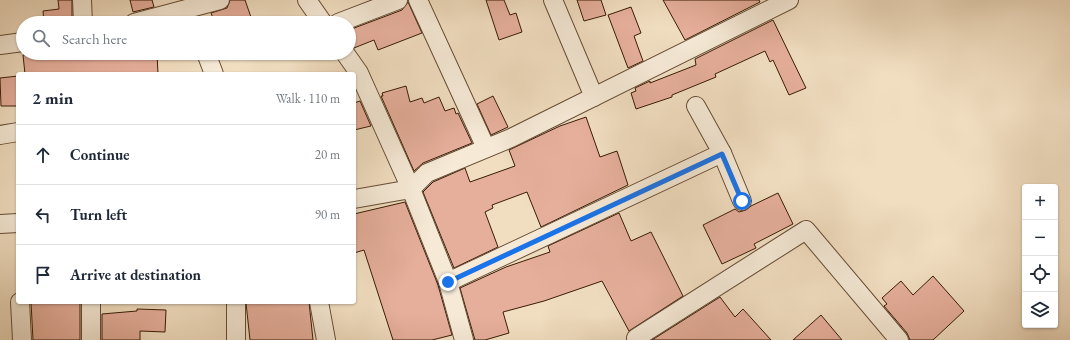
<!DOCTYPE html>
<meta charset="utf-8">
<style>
body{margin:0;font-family:"EB Garamond",serif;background:#f2f2f3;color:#1f2937}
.controls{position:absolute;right:12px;bottom:12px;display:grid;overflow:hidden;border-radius:4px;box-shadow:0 1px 3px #0004}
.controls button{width:36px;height:36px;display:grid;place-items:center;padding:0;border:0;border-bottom:1px solid #e0e1e3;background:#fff;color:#1f2937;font:20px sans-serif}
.stop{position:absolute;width:12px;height:12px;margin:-9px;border:3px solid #1a73e8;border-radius:50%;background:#fff}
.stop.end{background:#1a73e8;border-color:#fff;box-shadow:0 1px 4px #0008}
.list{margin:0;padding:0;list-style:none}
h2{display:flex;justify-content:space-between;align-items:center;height:52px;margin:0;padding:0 16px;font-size:17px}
h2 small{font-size:13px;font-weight:400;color:#747a83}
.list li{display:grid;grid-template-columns:26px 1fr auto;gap:12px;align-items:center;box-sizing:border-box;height:60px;padding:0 16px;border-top:1px solid #e0e1e3}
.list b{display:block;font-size:15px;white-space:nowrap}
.list em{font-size:13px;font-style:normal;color:#747a83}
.icon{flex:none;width:22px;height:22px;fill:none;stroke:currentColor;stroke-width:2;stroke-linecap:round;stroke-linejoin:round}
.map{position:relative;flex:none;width:1070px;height:340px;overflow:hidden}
.search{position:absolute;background:#fff;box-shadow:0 1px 3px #0004;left:16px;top:16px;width:340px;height:44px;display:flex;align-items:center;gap:10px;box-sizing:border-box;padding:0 14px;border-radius:22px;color:#747a83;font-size:15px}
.panel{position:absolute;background:#fff;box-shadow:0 1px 3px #0004;left:16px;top:72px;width:340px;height:232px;border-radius:4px}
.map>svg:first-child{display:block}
.building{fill:#e6af9c;stroke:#381b05}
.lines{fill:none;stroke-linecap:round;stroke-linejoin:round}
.street-casing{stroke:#664c34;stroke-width:20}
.street{stroke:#f6ead7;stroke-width:18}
.route{stroke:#1a73e8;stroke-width:5}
</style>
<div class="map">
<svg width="1070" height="340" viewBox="0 0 1070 340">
<rect width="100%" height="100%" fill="#f1dec1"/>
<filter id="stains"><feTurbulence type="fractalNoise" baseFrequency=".005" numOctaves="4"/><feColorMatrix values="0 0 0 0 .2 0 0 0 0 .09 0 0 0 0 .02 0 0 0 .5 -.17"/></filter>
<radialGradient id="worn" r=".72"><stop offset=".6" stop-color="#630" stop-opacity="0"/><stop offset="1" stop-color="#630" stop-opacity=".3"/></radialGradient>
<g class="building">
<path d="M58,0H72V23H44L43,11L59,9Z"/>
<path d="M130,0H152L154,7L133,12Z"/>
<path d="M230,0H245L253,23H215L211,13L227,8Z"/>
<path d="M486,0H504L510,15L516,13L522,32L499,40Z"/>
<path d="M577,0H601L606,15L584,21Z"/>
<path d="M663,0H759L760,2L685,40Z"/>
<path d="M408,2L422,33L378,50L374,40L354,48L349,43V30L402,10Z"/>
<path d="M631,7L641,33L634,36L643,61L628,68L608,15Z"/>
<path d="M773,20L806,88L789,95L773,60L770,62L765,51L715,74L716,77L672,95V97L636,109L631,93L636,91L635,88L650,81V83L696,65L695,59Z"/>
<path d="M42,53H157L158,74H25L23,55Z"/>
<path d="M18,76V106H1L0,78Z"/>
<path d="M406,86L410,102L422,98L424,103L439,97L445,111L454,108L456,114L458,113L472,143L423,163L414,171L381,96H383L382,93Z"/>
<path d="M493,96L508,127L491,135L477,104Z"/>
<path d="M360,101L371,126L354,130V103Z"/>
<path d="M586,117L600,157L617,151L628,185L541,227L527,192L492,205L493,208L485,212L498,247L454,268L423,192L433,182L465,168L470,182L515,166L509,150L560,126Z"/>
<path d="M778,193L793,224L754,244L756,248L722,264L703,225L735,209L739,212L746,210L751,206Z"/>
<path d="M405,202L438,285L452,335L432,340H393L364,250L354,253V214Z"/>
<path d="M619,213L631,241L651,232L683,296L629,331L602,281L544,301L503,312L509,333L485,340H475L460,288L506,267L550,252L548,246Z"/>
<path d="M933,276L964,311L933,340H910L907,333L884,306L887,304L882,298L901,281L913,295Z"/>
<path d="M720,297L735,317L743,309L771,340H652Z"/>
<path d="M31,302H80V340H33Z"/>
<path d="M256,302H309L313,340H250L246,303Z"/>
<path d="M137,309L166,310L165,332L140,331V340H102V314L137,311Z"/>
<path d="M821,315L842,340H793Z"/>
</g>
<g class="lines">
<g class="street-casing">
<g id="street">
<path d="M82,0L83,23"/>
<path d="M307,0L323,23"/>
<path d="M418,0L486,148"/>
<path d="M553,0L594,97"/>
<path d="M134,23L220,0"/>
<path d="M338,23L398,0"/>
<path d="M0,45L23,42"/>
<path d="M206,53L214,74"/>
<path d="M345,53L359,73L411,189L427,173L511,138L789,0"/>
<path d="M0,135L18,132"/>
<path d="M722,153L742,201"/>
<path d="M354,199L411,189L448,282L464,340"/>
<path d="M0,224L18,223"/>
<path d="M448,282L722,153L696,106"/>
<path d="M20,302L22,340"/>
<path d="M91,302V340"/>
<path d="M236,302V340"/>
<path d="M319,302L326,340"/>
<path d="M636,338L806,230L899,340"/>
</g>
</g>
<use href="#street" class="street"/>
</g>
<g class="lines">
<path class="route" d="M448,282L722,154L742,201"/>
</g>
<rect width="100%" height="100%" filter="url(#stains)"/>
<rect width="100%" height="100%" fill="url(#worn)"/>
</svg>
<div class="controls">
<button>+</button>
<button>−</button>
<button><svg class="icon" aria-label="locate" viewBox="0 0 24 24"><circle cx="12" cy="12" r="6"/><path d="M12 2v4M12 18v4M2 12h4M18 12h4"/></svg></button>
<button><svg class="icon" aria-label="layers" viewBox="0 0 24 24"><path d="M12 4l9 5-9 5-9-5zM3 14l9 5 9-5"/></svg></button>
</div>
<div class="stop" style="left:742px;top:201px"></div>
<div class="stop end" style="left:448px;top:282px"></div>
<div class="search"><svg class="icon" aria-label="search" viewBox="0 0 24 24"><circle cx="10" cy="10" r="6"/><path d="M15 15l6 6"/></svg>Search here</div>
<section class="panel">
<h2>2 min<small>Walk · 110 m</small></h2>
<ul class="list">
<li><svg class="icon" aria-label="ahead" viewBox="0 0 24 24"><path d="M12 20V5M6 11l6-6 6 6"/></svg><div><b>Continue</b></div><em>20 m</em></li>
<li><svg class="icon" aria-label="left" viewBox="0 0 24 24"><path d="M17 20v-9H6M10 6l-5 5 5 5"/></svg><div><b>Turn left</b></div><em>90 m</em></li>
<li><svg class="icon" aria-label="arrive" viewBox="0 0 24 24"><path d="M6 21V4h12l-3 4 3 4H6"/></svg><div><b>Arrive at destination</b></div></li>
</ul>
</section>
</div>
